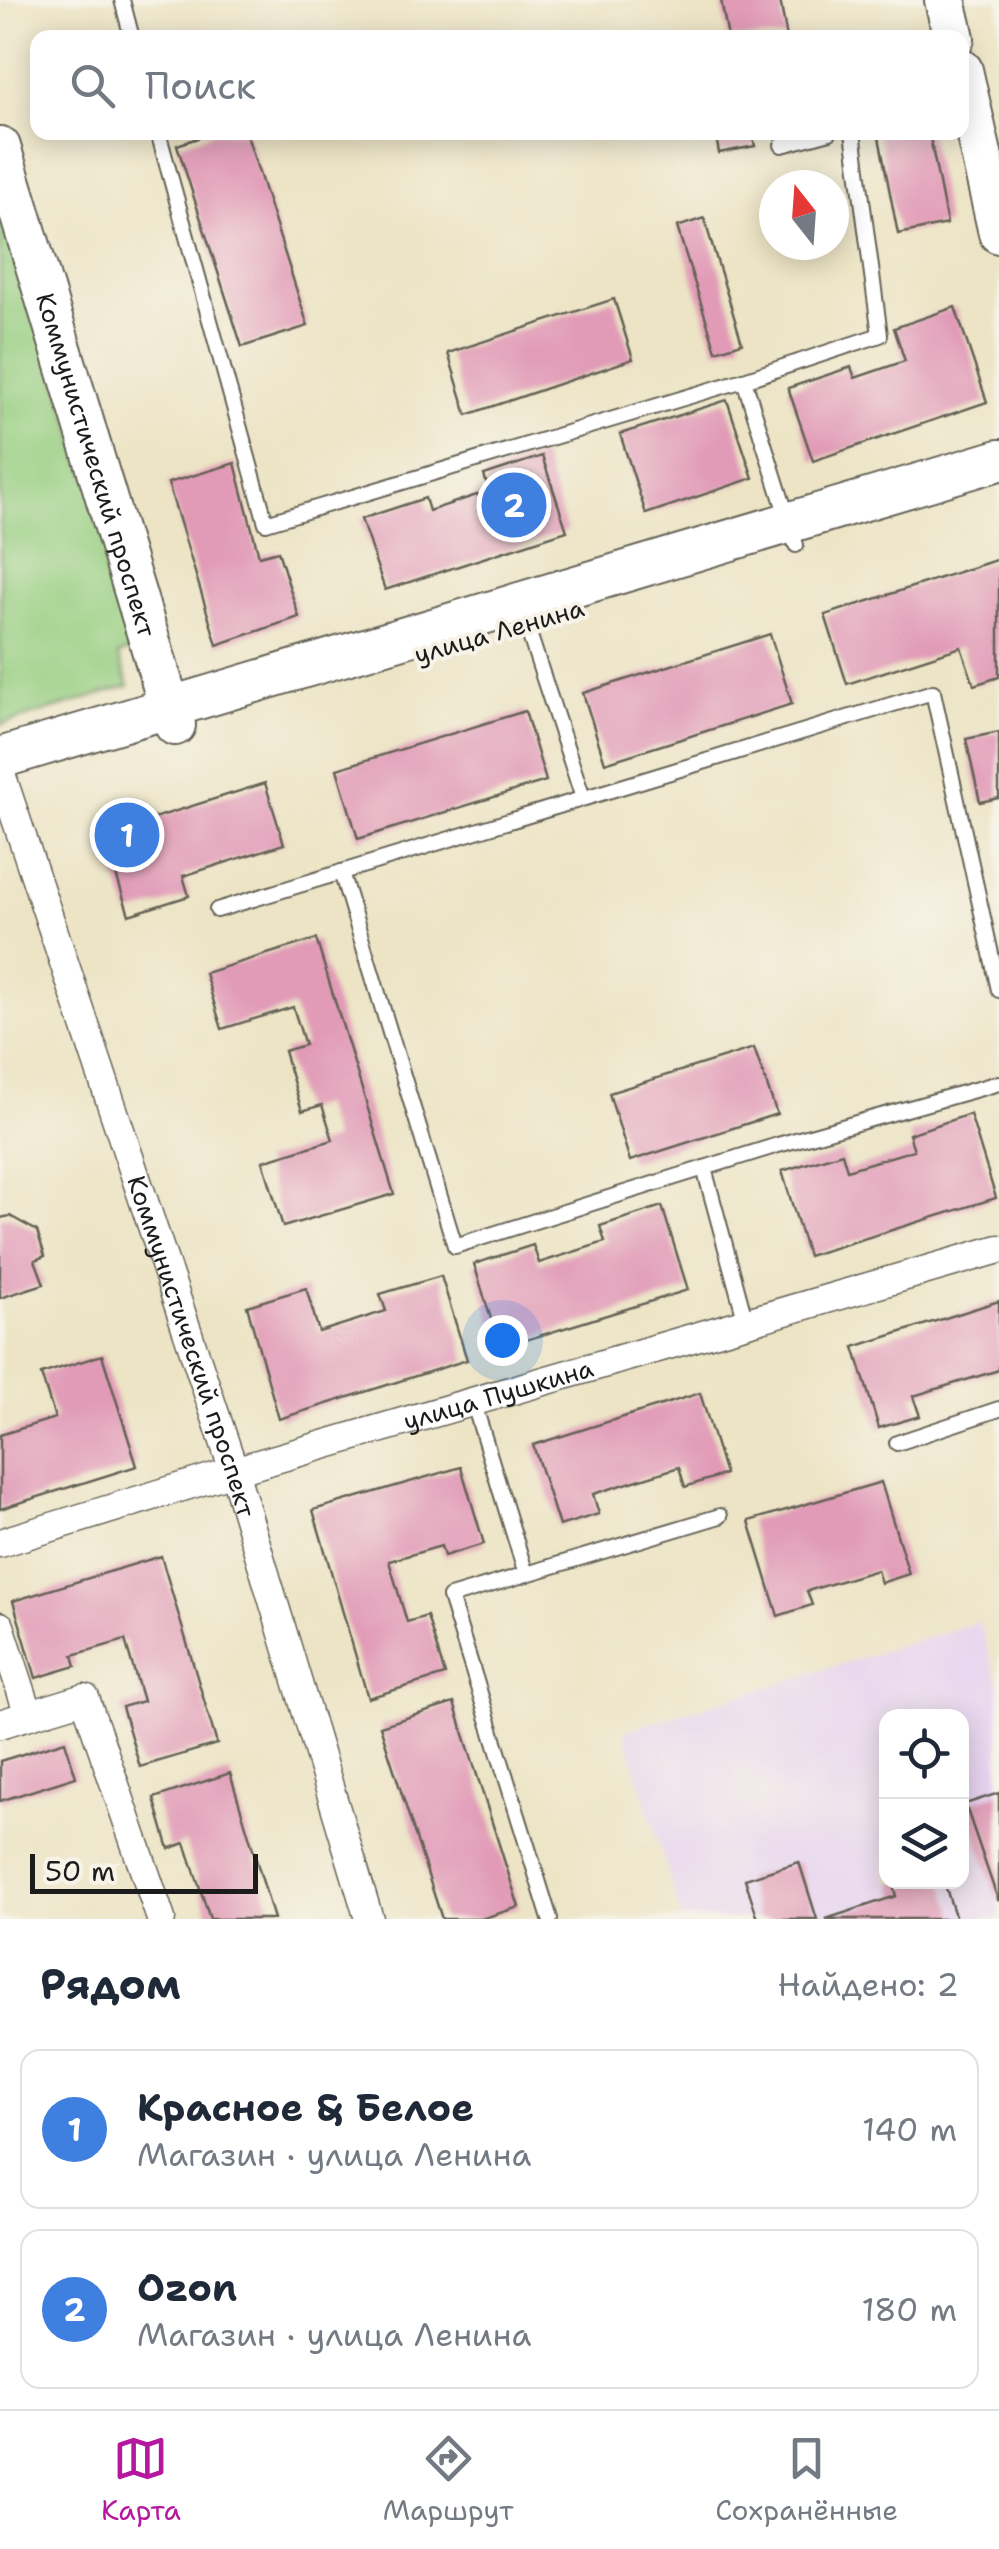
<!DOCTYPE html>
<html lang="ru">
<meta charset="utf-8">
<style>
body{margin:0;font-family:"Shantell Sans",sans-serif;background:#f6f6f7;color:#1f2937}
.controls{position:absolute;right:30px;bottom:30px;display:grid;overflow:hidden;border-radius:20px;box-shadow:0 5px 25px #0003}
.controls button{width:90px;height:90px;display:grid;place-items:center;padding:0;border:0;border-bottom:2px solid #e0e1e3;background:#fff;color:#1f2937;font:50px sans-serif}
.compass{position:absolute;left:759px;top:170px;width:90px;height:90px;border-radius:50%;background:#fff;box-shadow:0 5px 25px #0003;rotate:343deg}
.scale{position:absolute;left:30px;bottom:25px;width:228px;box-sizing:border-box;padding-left:10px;border:5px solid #1c1c1c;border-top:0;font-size:28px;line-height:35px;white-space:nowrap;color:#1c1c1c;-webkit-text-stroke:8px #f7f3e8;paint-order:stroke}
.you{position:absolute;left:502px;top:1340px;width:35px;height:35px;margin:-25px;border:8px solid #fff;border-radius:50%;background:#1a73e8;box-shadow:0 0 0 15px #1a73e833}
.badge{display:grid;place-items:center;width:65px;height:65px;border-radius:50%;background:#b5179e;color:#fff;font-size:32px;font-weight:700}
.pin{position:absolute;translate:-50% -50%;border:5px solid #fff;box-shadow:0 2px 10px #0006}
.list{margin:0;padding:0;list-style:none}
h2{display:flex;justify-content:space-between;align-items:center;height:130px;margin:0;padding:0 40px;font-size:42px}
h2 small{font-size:32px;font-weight:400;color:#747a83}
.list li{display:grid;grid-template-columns:65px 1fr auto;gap:30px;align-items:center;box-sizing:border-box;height:160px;margin:0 20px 20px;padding:0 20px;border:2px solid #e0e1e3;border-radius:20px}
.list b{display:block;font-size:38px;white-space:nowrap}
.list p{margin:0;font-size:32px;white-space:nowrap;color:#747a83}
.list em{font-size:32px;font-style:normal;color:#747a83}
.icon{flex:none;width:55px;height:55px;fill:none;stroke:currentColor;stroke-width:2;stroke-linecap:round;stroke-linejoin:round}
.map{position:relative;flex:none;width:999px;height:1919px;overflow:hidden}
.search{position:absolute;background:#fff;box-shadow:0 5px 25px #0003;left:30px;right:30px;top:30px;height:110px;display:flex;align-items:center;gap:25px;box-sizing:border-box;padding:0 35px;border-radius:20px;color:#747a83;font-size:38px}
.sheet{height:490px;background:#fff}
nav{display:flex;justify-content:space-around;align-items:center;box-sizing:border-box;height:140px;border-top:2px solid #e0e1e3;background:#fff;font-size:28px;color:#747a83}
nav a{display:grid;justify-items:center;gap:5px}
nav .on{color:#b5179e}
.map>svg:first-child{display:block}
.built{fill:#e6d3f0;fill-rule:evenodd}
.green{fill:#95cd80;stroke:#58744e;stroke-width:2.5}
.building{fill:#e19bb7}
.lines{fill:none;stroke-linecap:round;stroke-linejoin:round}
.lane-casing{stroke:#656257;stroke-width:18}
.street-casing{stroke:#656257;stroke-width:31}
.secondary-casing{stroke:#656257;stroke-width:44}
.lane{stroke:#fff;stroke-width:14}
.street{stroke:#fff;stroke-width:28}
.secondary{stroke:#fff;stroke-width:40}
.labels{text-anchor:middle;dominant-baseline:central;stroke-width:8;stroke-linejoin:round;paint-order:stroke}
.street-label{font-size:25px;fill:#1c1c1c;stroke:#f7f3e8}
</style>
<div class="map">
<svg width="999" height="1919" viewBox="0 0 999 1919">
<rect width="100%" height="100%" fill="#f7f3e8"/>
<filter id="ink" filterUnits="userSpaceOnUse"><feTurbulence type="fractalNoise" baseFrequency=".01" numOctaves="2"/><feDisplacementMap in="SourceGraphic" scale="20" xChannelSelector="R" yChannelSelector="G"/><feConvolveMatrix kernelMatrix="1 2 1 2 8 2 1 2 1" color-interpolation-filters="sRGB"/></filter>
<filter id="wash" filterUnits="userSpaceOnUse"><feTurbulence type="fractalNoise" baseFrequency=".0048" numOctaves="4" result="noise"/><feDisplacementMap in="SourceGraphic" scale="40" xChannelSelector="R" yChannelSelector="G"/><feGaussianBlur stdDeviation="2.25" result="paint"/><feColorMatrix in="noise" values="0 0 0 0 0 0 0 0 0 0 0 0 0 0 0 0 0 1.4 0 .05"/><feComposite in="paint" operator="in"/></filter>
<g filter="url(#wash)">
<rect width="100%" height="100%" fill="#ece4c5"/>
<path class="built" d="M979,1622L999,1686V1919H682L624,1731ZM886,1716H962V1882H886Z"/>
<path class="green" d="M0,199L141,647L118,655L129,686L0,725Z"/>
<g id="blocks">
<g class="building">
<path d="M721,0H780L787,38H728Z"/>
<path d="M215,132H246L308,326L242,347L177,145Z"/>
<path d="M715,132H752L755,146L719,153Z"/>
<path d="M878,132H929L947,224L898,234Z"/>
<path d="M704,218L742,343L716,351L677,227Z"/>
<path d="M614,299L633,359L467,415L448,353Z"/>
<path d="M955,307L987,402L813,461L788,388L851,367L855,378L905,361L894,328Z"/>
<path d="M727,400L753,478L646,514L620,434Z"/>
<path d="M542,456L567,531L385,590L361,519L425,498L429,511L489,491L484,475Z"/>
<path d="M235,463L259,556L278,551L299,617L217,645L168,483Z"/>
<path d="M999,559V677L974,685L961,647L847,684L825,615Z"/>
<path d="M770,634L792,704L605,763L583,693Z"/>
<path d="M525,711L546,781L358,839L337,769Z"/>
<path d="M999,732V798L980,802L966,739Z"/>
<path d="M265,783L284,844L183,876L189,896L129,915L103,834Z"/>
<path d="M316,939L394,1194L283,1227L263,1161L333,1140L322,1105L302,1111L284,1051L305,1045L293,1007L222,1029L205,973Z"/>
<path d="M754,1048L777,1114L630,1161L609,1093Z"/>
<path d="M970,1114L996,1198L808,1256L782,1171L842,1153L847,1170L914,1150L909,1134Z"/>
<path d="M662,1206L688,1290L500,1348L474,1264L533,1245L539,1263L605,1242L600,1226Z"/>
<path d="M10,1216L37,1231L45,1256L35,1260L44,1284L0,1298V1218Z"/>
<path d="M441,1276L467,1360L279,1419L247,1306L306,1288L319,1332L386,1311L380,1294Z"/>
<path d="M999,1301V1370L913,1396L920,1416L879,1428L854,1347Z"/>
<path d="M102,1355L137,1466L0,1509V1435L55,1418L41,1374Z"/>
<path d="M700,1393L725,1474L685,1487L679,1467L593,1494L599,1514L559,1526L533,1445Z"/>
<path d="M461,1467L484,1544L444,1556L441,1546L389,1561L407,1622L427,1616L445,1675L368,1698L313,1510Z"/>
<path d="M881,1482L909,1574L881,1583L877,1570L807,1591L812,1605L778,1616L749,1521Z"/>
<path d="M161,1556L217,1744L140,1767L122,1707L143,1701L125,1640L73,1655L76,1666L36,1678L13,1601Z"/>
<path d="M454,1703L519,1907L481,1919H442L380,1726Z"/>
<path d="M65,1741L76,1777L0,1801V1761Z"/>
<path d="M230,1773L274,1919H210L185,1843L169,1849L154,1798Z"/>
<path d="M999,1793V1900H998L965,1804Z"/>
<path d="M799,1862L817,1919H758L745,1879Z"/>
<path d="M892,1882H944L956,1919H826L896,1896Z"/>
</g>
</g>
</g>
<g filter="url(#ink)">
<use href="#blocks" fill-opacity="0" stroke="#656257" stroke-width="2.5"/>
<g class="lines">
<g class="lane-casing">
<g id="lane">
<path d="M122,0L132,38"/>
<path d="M158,132L266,523L744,380"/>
<path d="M782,145L830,132"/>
<path d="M796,545L744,380L880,335L853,132"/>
<path d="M526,624L583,798"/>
<path d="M341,872L455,1246L778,1145L999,1083"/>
<path d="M217,910L933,692L999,990"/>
<path d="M704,1168L746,1322"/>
<path d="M473,1401L526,1574"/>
<path d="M897,1443L999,1409"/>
<path d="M550,1919L450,1597L720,1516"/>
</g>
</g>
<g class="street-casing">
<g id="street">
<path id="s1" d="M2,777L234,1471L369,1919"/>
<path id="s2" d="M0,1543L234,1471L999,1249"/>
<path d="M0,1626L29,1715"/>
<path d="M0,1724L85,1698L161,1919"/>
</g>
</g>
<g class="secondary-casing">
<g id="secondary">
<path d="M945,0L954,38"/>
<path d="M962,70L999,233"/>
<path id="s3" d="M0,147L175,725"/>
<path d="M0,758L999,460"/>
</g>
</g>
<use href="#lane" class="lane"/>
<use href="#street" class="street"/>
<use href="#secondary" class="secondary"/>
</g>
</g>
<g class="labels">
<g class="street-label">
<text stroke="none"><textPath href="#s3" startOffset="332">Коммунистический проспект</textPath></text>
<text transform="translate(499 631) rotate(-16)">улица Ленина</text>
<text stroke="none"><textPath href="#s1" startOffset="600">Коммунистический проспект</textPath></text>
<text stroke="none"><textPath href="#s2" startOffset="520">улица Пушкина</textPath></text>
</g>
</g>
</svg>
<div class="controls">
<button><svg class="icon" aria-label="locate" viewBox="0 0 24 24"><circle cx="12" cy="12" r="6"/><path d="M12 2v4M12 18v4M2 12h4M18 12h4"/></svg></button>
<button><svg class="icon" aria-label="layers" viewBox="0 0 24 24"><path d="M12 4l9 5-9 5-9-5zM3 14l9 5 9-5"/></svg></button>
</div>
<svg class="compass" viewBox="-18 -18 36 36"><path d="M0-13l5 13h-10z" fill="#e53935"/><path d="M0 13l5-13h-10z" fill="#747a83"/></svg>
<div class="scale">50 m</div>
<div class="you"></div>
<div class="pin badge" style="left:127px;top:835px;background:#3f7fe0">1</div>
<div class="pin badge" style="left:514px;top:505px;background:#3f7fe0">2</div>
<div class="search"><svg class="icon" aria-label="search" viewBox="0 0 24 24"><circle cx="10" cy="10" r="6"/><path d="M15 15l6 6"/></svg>Поиск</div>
</div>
<section class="sheet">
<h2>Рядом<small>Найдено: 2</small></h2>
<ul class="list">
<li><span class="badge" style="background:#3f7fe0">1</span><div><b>Красное &amp; Белое</b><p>Магазин · улица Ленина</p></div><em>140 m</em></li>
<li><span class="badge" style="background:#3f7fe0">2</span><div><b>Ozon</b><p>Магазин · улица Ленина</p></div><em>180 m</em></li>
</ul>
</section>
<nav>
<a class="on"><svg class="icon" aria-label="map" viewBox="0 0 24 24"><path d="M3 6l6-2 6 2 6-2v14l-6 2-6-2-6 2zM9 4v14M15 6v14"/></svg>Карта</a>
<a><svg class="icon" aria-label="directions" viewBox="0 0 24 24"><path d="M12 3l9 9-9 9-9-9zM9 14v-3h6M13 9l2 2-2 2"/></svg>Маршрут</a>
<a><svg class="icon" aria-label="saved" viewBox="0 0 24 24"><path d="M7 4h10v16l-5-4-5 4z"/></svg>Сохранённые</a>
</nav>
